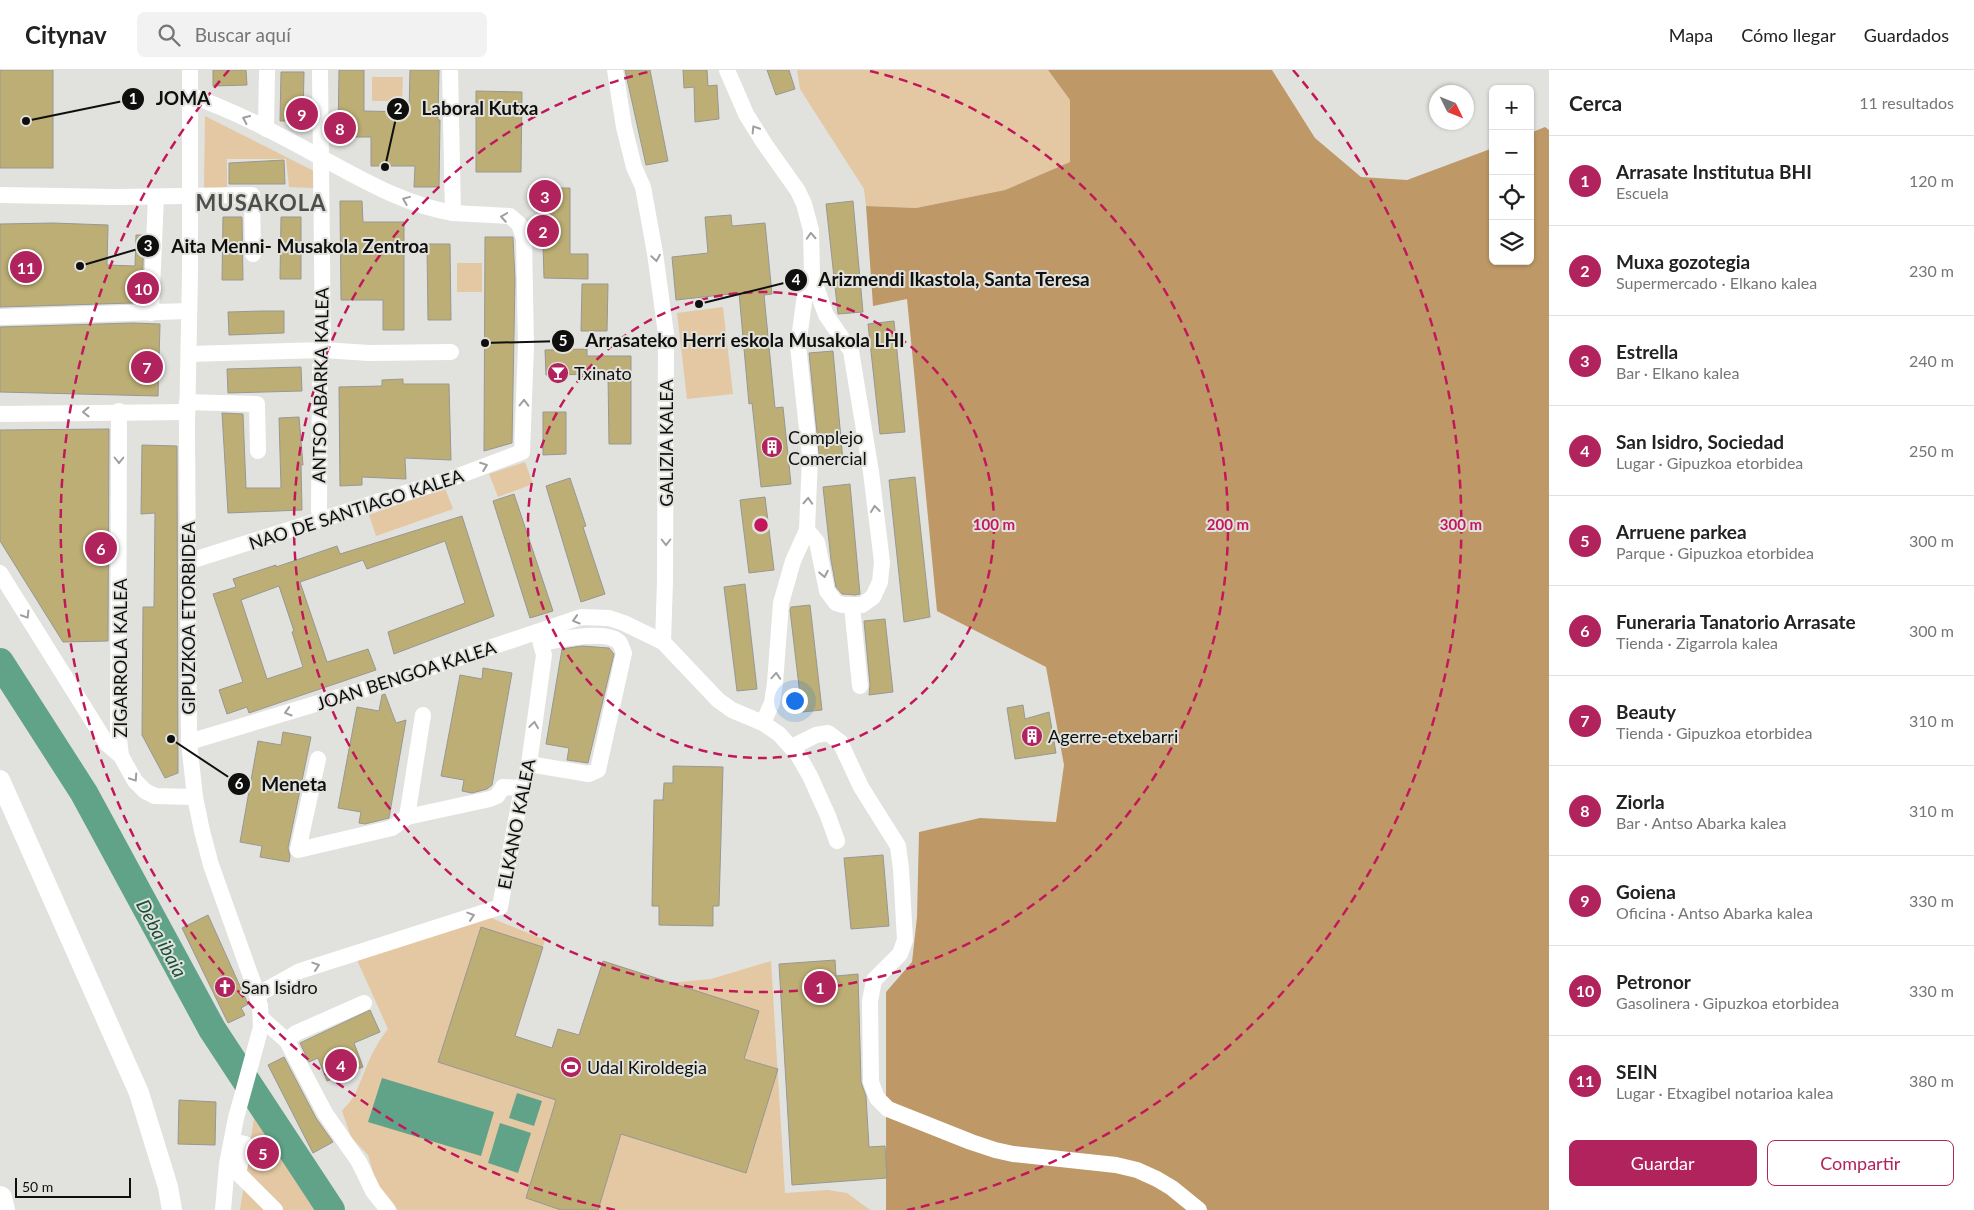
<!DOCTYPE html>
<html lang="es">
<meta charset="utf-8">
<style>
body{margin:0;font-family:Lato,sans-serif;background:#f2f2f2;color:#222}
.controls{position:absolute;right:15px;top:15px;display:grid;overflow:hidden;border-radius:8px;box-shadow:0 1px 4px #0004}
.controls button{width:45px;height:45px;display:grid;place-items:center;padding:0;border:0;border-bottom:1px solid #e0e0e0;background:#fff;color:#222;font:25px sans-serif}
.compass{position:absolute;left:1429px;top:15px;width:45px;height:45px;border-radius:50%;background:#fff;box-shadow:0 1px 4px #0004;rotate:133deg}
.scale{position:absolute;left:15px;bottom:12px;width:116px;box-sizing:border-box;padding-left:5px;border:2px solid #0f100e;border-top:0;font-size:14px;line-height:18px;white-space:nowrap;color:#0f100e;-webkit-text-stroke:4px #e1e2de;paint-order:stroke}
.you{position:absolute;left:794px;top:630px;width:18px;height:18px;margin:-12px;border:4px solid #fff;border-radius:50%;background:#1a73e8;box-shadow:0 0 0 8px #1a73e833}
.badge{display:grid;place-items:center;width:32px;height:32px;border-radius:50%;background:#b1235c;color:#fff;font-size:16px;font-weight:700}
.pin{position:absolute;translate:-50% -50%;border:2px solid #fff;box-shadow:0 1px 5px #0006}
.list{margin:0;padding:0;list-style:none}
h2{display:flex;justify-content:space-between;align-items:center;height:65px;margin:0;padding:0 20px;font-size:21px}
h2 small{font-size:16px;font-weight:400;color:#767676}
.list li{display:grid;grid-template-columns:32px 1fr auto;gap:15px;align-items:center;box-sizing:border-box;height:90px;padding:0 20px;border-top:1px solid #e0e0e0}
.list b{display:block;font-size:19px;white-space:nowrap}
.list p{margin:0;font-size:16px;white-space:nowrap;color:#767676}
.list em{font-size:16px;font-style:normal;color:#767676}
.actions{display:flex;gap:10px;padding:15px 20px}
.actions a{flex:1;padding:11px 0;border:1px solid #b1235c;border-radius:8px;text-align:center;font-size:18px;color:#b1235c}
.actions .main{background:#b1235c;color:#fff}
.icon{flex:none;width:28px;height:28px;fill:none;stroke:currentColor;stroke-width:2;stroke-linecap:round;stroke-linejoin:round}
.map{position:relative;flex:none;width:1549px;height:1140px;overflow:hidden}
header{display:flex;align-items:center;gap:30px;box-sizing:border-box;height:70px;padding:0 25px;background:#fff;border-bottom:1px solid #e0e0e0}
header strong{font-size:24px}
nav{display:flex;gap:28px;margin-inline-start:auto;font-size:18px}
.search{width:350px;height:45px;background:#f2f2f2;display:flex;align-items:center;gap:12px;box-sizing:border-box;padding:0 18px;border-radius:8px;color:#767676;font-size:19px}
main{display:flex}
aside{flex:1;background:#fff}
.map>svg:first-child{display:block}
.green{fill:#e4c7a3}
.forest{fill:#be9867}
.water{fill:#60a389}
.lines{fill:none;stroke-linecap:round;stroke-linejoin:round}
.river{stroke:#60a389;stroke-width:28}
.building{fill:#bcae74;stroke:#989794;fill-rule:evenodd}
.minor{stroke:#fff;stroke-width:16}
.major{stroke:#fff;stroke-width:20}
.highway{stroke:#fff;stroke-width:24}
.oneway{stroke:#9f9f9f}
.ring{fill:none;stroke:#c2185b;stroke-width:2.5;stroke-dasharray:9 6}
.labels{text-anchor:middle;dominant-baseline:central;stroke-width:4;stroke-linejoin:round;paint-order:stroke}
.poi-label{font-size:18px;fill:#0f100e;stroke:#e1e2de;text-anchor:start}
.street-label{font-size:18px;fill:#0f100e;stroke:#e1e2de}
.water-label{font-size:19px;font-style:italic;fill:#184e3c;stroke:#e1e2de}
.district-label{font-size:22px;font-weight:bold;letter-spacing:1px;fill:#4d4e4b;stroke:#e1e2de}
.centre{fill:#c2185b;stroke:#e1e2de;stroke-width:2.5}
.ring-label{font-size:15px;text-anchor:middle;font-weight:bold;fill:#c2185b;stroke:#e1e2de;stroke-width:4;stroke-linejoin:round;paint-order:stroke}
.leader{fill:none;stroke:#0f100e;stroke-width:2}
.callout-dot{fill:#0f100e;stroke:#e1e2de;stroke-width:2}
.mark-label{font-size:15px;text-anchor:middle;font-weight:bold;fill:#fff}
.callout-label{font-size:19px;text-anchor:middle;font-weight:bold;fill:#0f100e;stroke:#e1e2de;stroke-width:4;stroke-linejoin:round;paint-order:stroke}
</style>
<header>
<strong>Citynav</strong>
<div class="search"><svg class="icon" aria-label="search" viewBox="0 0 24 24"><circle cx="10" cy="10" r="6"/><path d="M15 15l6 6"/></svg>Buscar aquí</div>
<nav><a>Mapa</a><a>Cómo llegar</a><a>Guardados</a></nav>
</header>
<main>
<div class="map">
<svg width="1549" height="1140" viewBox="0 0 1549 1140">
<rect width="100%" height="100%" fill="#e1e2de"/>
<g class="green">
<path d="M797,0H1048L1070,30V92L1005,120L916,138L866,136L864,119L800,19Z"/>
<path d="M372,7H403L402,31H372Z"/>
<path d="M205,46L314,101L313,118L289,117L286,89H227V117L204,119Z"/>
<rect x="457" y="193" width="25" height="29"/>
<path d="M723,237L733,324L687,329L677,243Z"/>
<path d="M525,392L533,414L498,427L489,404Z"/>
<path d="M445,418L453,439L376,466L369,445Z"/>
<path d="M489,847L545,870L515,966L552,978L558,959L580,965L603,891L668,913L711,909L771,891L785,1123L828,1120L847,1123L870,1140H398L378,1119L368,1085L351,1067L342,1041C347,1035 353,1029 356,1022C366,999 372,978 388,959L357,890Z"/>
<path d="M254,1048L314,1140H240Z"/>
</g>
<path class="forest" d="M1048,0H1272L1315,68L1361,107L1407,110L1493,78V191H1530V63L1545,57L1549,60V1140H886V922L912,892L917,847L919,762L980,748L1056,752L1064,695L1046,597L937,541L907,229L873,236L866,136L916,138L1005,120L1070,92V30Z"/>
<g class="water">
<path d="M382,1008L494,1042L481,1086L368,1052Z"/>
<path d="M517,1023L542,1031L534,1056L509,1048Z"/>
<path d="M500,1053L531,1063L518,1103L488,1093Z"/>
</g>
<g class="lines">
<path class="river" d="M0,592L84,723L212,959L331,1140"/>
</g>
<g class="building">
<rect x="0" y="0" width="53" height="98"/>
<path d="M213,0H246L247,15L213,16Z"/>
<path d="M339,0H364V41L409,42L410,0H439L438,50H440L439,117H414L415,96H371V67H338Z"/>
<path d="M625,0H650L668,91L646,95Z"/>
<path d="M683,0H707L708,16L717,15L719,49L695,52L694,17L684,18Z"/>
<path d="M767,0H789L795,19L776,25Z"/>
<path d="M281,2H304L303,51H280Z"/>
<path d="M476,21L522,22L521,102H476Z"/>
<path d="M284,90L285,114H229V93Z"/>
<path d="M540,118H570V184H588V209L544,208L543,174H540Z"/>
<path d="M340,131H362L363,152H404V260H383V230H341Z"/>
<path d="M853,131L863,242L838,244L826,134Z"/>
<path d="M731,145L732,156L765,153L772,224L764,225L775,338L783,337L791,414L761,417L752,333L749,334L739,223L676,230L672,187L708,183L705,147Z"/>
<path d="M223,147H242L243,210H222Z"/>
<path d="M281,147H301V209H280Z"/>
<path d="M53,153L108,155L107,195L135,196L136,165H144L142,223H133V233L0,237V154Z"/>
<path d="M485,167H513L515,210L512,373L484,381Z"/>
<path d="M427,174H450L451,250H428Z"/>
<path d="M582,214H608L607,261H581Z"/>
<path d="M263,241H284V263L229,265L228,242Z"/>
<path d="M894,251L905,362L880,364L868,254Z"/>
<path d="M133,253L160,254L158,326L0,322V257Z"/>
<path d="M587,279V286H631V374H609L608,304L546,305L545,280Z"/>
<path d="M833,281L843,391L820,393L809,283Z"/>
<path d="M301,297L302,321L228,323L227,299Z"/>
<path d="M403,309V314H449L451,390L405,388L406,409L362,407V415L340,416L339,317L382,316V310Z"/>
<path d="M543,342H566V384L543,385Z"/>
<path d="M222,343L243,344L246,418H281L279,348L299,347L303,395H301L302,440L228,443Z"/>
<path d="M109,359L108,571L63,572L0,471V360Z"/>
<path d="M142,375L177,376L178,703L165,708L142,665L143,537H154L155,443L141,444Z"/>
<path d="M915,407L930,547L904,552L889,410Z"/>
<path d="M570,408L586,456L583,457L605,524L581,532L546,416Z"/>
<path d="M850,414L860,524L855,525L842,524L836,517L831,490L823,417Z"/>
<path d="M514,424L553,541L530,548L493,431Z"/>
<path d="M765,427L774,500L749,503L740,430Z"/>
<path d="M462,446L494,546L394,584L388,562L465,533L445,471L367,499L363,490L300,512L327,592L368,579L376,600L249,643L247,637L227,644L219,620L243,612L213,524L236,517L233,509L276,495V497L337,476L340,484ZM279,516L294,561L292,562L303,597L267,609L241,530Z"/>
<path d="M745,514L757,619L737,621L724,517Z"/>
<path d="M810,535L822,640L802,642L790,540L791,537Z"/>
<path d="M885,549L893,622L869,625L870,615L864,551Z"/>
<path d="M582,576L609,578L614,584L588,693L567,690L569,678L546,674L562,579Z"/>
<path d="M483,598L512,603L492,715L487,719L472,723L462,721L464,710L441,706L460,605L482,609Z"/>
<path d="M385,624L396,653L406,650L389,748L365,754L359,753L361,742L338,738L357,637L379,641L382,625Z"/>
<path d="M1023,635L1025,649L1049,642L1056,683L1015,689L1007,638Z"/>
<path d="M283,662L311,667L288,778L290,786L289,792L260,787L262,776L240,772L258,671L281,675Z"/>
<path d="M673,696L723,697L719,836H713V856L659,855V836H652L654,730H663L664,713H673Z"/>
<path d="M883,785L889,856L851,859L844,788Z"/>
<path d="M208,845L248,934L241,938L245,945L228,953L182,858Z"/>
<path d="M481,857L543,877L515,966L552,978L558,959L579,965L603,891L759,941L744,989L778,999L746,1103L621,1064L598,1140H561L526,1128L556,1030L438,992Z"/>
<path d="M835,890L836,906L858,904L861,1012L866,1026L869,1077L885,1076L887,1108L792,1115L779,894Z"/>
<path d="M370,940L380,962L354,973L363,997L327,1011L318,988L309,992L300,973Z"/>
<path d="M284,987L316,1048L333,1072L313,1083L268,995Z"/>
<path d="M179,1030L216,1032L215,1075L178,1074Z"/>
</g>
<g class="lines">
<g class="minor">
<path d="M190,0V202L187,358L189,672L195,727L202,761L211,795L255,918L260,936L261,957L236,1048L227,1094L223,1140"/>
<path d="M320,0L323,280L320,298L319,440L321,450"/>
<path d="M615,0L624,57L634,97L643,117L655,183L666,264L665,511L663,572"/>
<path d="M727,0L746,44L764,73L798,121L804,134L811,160L812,206L805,225L798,276L810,387L807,460L793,491L781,533L775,613L772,633L763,653"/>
<path d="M189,25C235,41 278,64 320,87C363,110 405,135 453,143"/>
<path d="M266,59L267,0"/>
<path d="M0,125L116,127L252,125L253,184"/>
<path d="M151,243L156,127"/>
<path d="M0,247L189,241"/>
<path d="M189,284L323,280L369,283L451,282"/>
<path d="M187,332L257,334L258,381"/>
<path d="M119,341L118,661L121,686"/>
<path d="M0,344L187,342"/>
<path d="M807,460L817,472L827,521L836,533L843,535H862L873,527L880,512L882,492L871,402L851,281L826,245L812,206"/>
<path d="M187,492L453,408L522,382L526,276L524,168L519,154L510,146L453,143L450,0"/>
<path d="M0,503L107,674L121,686L135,711L145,721L155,726L195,727"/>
<path d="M852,536L860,616"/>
<path d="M189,672L382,614L581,547L609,548L624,553L663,572L718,630L732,640L763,653L779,664L798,685L810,706L828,746L837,771"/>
<path d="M792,677L816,665L828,663L840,672L861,717L898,776L901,799L905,870L900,884L874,910L870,931L871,1012L877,1028L888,1039L971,1072L995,1080L1013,1084L1116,1095L1137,1100L1157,1109L1172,1118L1199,1140"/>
<path d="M318,689L298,780L392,758L407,747L490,729L497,726L503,717L522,718"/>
<path d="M529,694L589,704L598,700L624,583C622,579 621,574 619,572C606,559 558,570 541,573"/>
<path d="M407,747L423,645"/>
<path d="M257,925L300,901L500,837L522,718L529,694L544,585L538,563"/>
<path d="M261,948L287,971L325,1043L359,1092L373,1121L388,1140"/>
<path d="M287,971L296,963L364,933"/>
<path d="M232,1071L245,1074L238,1103L275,1140"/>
</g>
<path class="major" d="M0,710L139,1023L168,1117L172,1140"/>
<path class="highway" d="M0,1128L3,1140"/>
</g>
<defs><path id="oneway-chevron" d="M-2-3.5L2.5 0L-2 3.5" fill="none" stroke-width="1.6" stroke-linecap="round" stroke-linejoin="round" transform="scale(1.25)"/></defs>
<g class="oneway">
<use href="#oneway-chevron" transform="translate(246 49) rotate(-155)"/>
<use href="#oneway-chevron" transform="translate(755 59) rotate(-122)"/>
<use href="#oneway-chevron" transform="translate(406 130) rotate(-158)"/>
<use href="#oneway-chevron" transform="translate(504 147) rotate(-171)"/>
<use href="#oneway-chevron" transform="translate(811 166) rotate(-93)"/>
<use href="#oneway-chevron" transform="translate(656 188) rotate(81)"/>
<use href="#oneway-chevron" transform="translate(524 333) rotate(-89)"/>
<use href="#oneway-chevron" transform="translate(86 342) rotate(179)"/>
<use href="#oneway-chevron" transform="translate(119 390) rotate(90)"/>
<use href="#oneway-chevron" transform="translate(484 396) rotate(-21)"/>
<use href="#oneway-chevron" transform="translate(808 431) rotate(-87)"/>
<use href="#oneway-chevron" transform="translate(875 439) rotate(-97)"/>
<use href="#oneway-chevron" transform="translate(666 472) rotate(90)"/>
<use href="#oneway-chevron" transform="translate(824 504) rotate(79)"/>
<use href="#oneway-chevron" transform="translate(26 545) rotate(58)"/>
<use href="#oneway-chevron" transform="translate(576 550) rotate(163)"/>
<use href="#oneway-chevron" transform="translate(776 606) rotate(-86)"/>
<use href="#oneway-chevron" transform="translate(288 642) rotate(163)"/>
<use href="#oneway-chevron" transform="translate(534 655) rotate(-82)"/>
<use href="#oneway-chevron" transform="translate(134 708) rotate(56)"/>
<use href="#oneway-chevron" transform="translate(471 846) rotate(-18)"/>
<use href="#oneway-chevron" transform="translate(316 896) rotate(-18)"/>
</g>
<g class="ring">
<circle cx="761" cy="455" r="233"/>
<path d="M870 1A467 467 0 1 1 652 1"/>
<path d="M615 1140A700 700 0 0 1 229 0M1293 0A700 700 0 0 1 907 1140"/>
</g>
<defs>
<g id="bar-disc" transform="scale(1.125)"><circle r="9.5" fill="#b1235c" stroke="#e1e2de"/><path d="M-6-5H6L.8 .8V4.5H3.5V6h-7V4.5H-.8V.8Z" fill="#fff"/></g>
<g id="building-disc" transform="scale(1.125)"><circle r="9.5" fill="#b1235c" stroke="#e1e2de"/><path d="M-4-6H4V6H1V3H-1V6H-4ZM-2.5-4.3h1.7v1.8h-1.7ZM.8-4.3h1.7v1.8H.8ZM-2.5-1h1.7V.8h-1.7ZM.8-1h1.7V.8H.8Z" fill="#fff"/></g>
<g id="church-disc" transform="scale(1.125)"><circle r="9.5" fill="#b1235c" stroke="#e1e2de"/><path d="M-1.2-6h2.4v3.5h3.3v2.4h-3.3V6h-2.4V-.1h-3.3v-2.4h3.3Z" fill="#fff"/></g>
<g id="stadium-disc" transform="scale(1.125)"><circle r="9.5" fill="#b1235c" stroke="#e1e2de"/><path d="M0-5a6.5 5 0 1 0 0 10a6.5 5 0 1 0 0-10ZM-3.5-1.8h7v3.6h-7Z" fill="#fff"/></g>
</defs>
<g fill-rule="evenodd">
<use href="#bar-disc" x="558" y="303"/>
<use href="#building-disc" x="772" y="377"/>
<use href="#building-disc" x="1032" y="666"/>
<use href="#church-disc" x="225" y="917"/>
<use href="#stadium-disc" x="571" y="997"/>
</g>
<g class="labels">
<g class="poi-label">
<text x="574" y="303">Txinato</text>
<text x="788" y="367">Complejo<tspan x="788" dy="21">Comercial</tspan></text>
<text x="1048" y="666">Agerre-etxebarri</text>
<text x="241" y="917">San Isidro</text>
<text x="587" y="997">Udal Kiroldegia</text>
</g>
<g class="street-label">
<text transform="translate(320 315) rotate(-89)">ANTSO ABARKA KALEA</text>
<text transform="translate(666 373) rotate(-90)">GALIZIA KALEA</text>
<text transform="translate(356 439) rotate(-18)">NAO DE SANTIAGO KALEA</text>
<text transform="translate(188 548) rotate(-90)">GIPUZKOA ETORBIDEA</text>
<text transform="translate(120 588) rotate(-90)">ZIGARROLA KALEA</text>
<text transform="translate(406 605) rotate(-18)">JOAN BENGOA KALEA</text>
<text transform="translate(516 754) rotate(-79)">ELKANO KALEA</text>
</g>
<g class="water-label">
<text transform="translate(162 868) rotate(62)">Deba ibaia</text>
</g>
<g class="district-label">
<text x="261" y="132">MUSAKOLA</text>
</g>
</g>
<circle cx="761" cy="455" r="8" class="centre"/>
<g class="ring-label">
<text x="994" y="460">100 m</text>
<text x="1228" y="460">200 m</text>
<text x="1461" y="460">300 m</text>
</g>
<path class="leader" d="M26 51L133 29M385 97L398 39M80 196L148 176M699 234L796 210M485 273L563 271M171 669L239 714"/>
<g class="callout-dot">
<circle cx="26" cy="51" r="5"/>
<circle cx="385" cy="97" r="5"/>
<circle cx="80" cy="196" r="5"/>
<circle cx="699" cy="234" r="5"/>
<circle cx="485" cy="273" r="5"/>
<circle cx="171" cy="669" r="5"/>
<circle cx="133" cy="29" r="12"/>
<circle cx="398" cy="39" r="12"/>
<circle cx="148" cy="176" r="12"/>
<circle cx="796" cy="210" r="12"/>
<circle cx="563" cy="271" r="12"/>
<circle cx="239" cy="714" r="12"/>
</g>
<g class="mark-label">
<text x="133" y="34">1</text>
<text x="398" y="44">2</text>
<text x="148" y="181">3</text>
<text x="796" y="215">4</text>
<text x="563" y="276">5</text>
<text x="239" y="719">6</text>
</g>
<g class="callout-label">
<text x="183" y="35">JOMA</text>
<text x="480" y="45">Laboral Kutxa</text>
<text x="300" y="183">Aita Menni- Musakola Zentroa</text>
<text x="954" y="216">Arizmendi Ikastola, Santa Teresa</text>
<text x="745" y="277">Arrasateko Herri eskola Musakola LHI</text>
<text x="294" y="721">Meneta</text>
</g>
</svg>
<div class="controls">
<button>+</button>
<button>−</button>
<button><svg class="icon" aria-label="locate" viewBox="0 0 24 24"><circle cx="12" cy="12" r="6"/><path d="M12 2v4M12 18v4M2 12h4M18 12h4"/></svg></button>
<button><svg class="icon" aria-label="layers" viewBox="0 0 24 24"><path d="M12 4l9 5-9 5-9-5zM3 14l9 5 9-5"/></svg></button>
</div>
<svg class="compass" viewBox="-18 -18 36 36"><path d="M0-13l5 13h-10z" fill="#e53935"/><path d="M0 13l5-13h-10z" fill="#767676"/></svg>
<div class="scale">50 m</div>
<div class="you"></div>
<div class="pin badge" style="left:820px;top:917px">1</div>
<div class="pin badge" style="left:543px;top:161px">2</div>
<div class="pin badge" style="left:545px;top:126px">3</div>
<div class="pin badge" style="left:341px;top:995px">4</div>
<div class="pin badge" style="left:263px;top:1083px">5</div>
<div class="pin badge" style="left:101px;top:478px">6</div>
<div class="pin badge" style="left:147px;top:297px">7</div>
<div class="pin badge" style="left:340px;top:58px">8</div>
<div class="pin badge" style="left:302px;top:44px">9</div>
<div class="pin badge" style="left:143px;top:218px">10</div>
<div class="pin badge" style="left:26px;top:197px">11</div>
</div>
<aside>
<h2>Cerca<small>11 resultados</small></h2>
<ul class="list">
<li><span class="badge">1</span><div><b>Arrasate Institutua BHI</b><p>Escuela</p></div><em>120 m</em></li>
<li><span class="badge">2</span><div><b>Muxa gozotegia</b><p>Supermercado · Elkano kalea</p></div><em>230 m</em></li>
<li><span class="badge">3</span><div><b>Estrella</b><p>Bar · Elkano kalea</p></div><em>240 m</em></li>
<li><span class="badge">4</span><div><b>San Isidro, Sociedad</b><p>Lugar · Gipuzkoa etorbidea</p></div><em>250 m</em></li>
<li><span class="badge">5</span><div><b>Arruene parkea</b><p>Parque · Gipuzkoa etorbidea</p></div><em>300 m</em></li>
<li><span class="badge">6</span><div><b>Funeraria Tanatorio Arrasate</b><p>Tienda · Zigarrola kalea</p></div><em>300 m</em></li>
<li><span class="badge">7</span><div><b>Beauty</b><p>Tienda · Gipuzkoa etorbidea</p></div><em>310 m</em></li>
<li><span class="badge">8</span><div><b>Ziorla</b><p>Bar · Antso Abarka kalea</p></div><em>310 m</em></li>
<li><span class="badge">9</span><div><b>Goiena</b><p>Oficina · Antso Abarka kalea</p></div><em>330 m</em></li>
<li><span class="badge">10</span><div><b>Petronor</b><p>Gasolinera · Gipuzkoa etorbidea</p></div><em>330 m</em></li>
<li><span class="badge">11</span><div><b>SEIN</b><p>Lugar · Etxagibel notarioa kalea</p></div><em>380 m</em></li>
</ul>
<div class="actions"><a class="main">Guardar</a><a>Compartir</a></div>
</aside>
</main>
